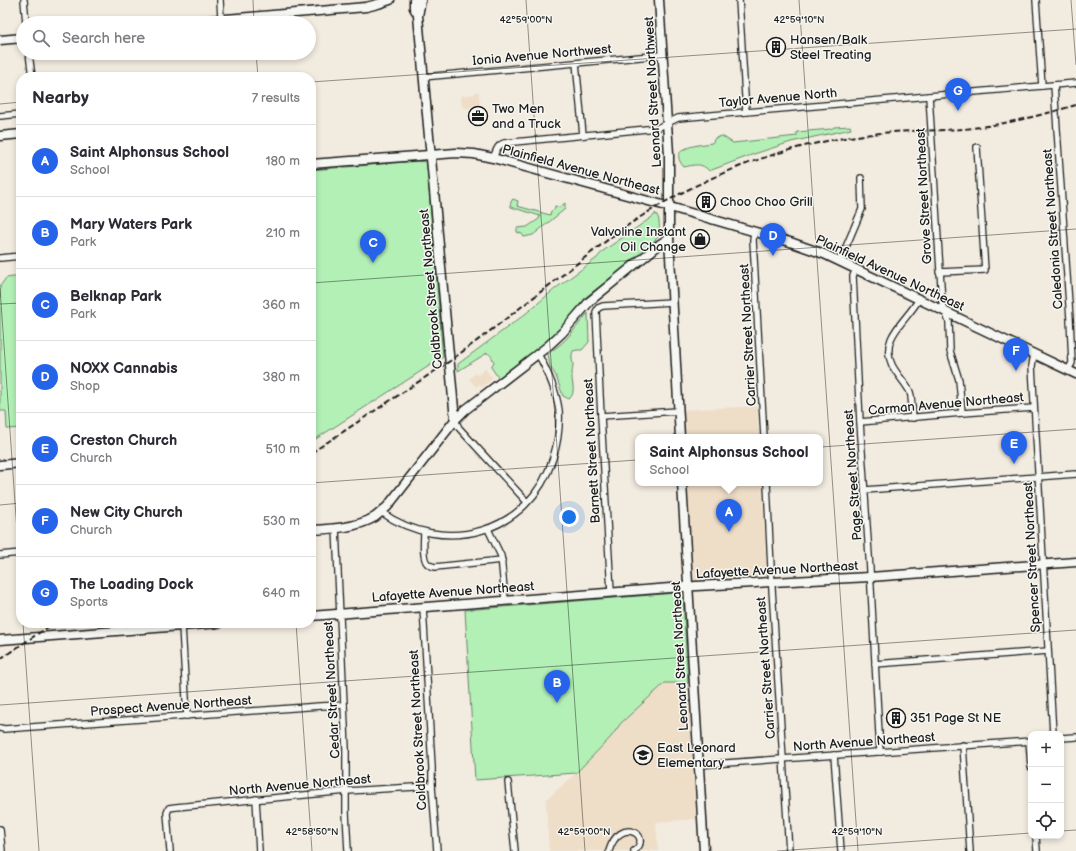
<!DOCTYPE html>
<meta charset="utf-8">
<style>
body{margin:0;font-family:"Balsamiq Sans",sans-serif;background:#f7f7f7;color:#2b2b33}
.controls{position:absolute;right:12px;bottom:12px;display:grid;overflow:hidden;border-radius:8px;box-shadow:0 2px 6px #0003}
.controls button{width:36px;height:36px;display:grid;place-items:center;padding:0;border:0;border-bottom:1px solid #e1e1e2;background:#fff;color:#2b2b33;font:20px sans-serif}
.you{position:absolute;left:569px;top:517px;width:14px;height:14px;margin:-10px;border:3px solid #fff;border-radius:50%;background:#1a73e8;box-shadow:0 0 0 6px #1a73e833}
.badge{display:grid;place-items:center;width:26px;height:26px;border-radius:50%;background:#2563eb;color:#fff;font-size:13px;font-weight:700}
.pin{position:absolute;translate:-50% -33px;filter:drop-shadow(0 1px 2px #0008)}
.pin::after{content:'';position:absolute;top:21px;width:14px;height:12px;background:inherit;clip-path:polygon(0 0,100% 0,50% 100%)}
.popup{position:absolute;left:635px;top:434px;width:188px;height:52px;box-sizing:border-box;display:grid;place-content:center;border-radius:8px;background:#fff;filter:drop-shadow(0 1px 3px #0005);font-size:13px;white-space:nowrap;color:#7c7c81}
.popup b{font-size:15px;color:#2b2b33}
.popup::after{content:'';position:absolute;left:50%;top:100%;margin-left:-8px;border:8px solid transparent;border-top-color:#fff}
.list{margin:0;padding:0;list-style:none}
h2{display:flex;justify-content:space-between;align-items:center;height:52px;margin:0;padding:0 16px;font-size:17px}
h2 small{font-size:13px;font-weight:400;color:#7c7c81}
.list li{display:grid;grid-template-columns:26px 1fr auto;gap:12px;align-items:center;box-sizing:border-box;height:72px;padding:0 16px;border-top:1px solid #e1e1e2}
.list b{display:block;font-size:15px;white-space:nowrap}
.list p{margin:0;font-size:13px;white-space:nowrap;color:#7c7c81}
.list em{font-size:13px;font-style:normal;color:#7c7c81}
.icon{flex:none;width:22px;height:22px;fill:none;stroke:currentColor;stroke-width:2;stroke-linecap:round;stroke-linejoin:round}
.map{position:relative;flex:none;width:1076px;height:851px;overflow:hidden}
.search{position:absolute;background:#fff;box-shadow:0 2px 6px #0003;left:16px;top:16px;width:300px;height:44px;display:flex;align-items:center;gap:10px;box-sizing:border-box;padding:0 14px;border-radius:22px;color:#7c7c81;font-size:15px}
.panel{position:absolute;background:#fff;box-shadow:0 2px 6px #0003;left:16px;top:72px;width:300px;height:556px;border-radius:16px}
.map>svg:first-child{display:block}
.built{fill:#eedec8}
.green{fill:#b3f0b6;stroke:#688669}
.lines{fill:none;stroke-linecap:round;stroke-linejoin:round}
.street-casing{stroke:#1c1c1c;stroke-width:8}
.secondary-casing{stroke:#1c1c1c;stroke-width:11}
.primary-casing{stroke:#1c1c1c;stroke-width:11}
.street{stroke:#f6f6f2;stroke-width:5.5}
.secondary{stroke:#f6f6f2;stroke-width:8}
.primary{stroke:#f6f6f2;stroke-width:8}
.rail{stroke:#1c1c1c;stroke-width:2;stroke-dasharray:6 3;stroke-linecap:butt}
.ticks{fill:none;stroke:#1c1c1c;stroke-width:1;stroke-opacity:0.45}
.labels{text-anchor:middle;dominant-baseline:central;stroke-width:3;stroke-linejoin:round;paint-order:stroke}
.poi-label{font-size:13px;fill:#1c1c1c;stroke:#f6f6f2;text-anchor:start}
.street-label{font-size:13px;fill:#1c1c1c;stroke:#f6f6f2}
.ticks-label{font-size:10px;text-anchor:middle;fill:#1c1c1c;stroke:#f6f6f2;stroke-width:3;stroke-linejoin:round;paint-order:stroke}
</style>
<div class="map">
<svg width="1076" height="851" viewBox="0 0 1076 851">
<rect width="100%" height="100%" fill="#f2ebdf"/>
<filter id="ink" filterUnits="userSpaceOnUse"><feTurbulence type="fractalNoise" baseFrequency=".025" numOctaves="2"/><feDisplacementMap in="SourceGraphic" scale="8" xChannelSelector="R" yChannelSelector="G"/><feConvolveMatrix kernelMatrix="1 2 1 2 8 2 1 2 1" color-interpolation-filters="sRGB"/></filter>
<g filter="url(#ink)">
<g class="built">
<path d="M475,92H479L480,107L465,108L462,106L461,96L475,94Z"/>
<path d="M485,369L493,378L482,387L479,384L476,387L469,379L476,373L478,375Z"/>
<path d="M757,406L759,437H684L683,410Z"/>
<path d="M687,483H762L767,576L694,582Z"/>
<path d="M665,683H688L696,819L656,822L658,851H549L546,800L576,773L611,737L621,723Z"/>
</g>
<g class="green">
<path d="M850,126L851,129L791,142L754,154L709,171C702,162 694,165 684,167C666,147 699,145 712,143L715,138L722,136L733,143L797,136V132L831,129L834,127Z"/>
<path d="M417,161L425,162L427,166L443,357L311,442V170Z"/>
<path d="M513,199L518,201L517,206L550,215L551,211L554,210L555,206L560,207L565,203V209L533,235L524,237L522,234L517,232V228L527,227L539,219L540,216L511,207L510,205L512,200Z"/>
<path d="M655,213C661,218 659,228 659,236L638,257L586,297L559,330L549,339L499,379L491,367L494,362C492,358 491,354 487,353L458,371V364L524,315L556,288L597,258L603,251L655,215Z"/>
<path d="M21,276V428L7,429L6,411H0V286L6,278Z"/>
<path d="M588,313L589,342L582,350H577L573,351C571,356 572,359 573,364C573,368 572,371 572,374C571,383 577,392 569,399L563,396L556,376L550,366L548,354L562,343L569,336Z"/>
<path d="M676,593L680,594L683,597L688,683H665L621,723L611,737L576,773L475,780L465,610Z"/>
</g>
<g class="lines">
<g class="street-casing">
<g id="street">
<path d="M24,0L26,23"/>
<path d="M220,0L221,19"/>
<path d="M739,0L746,112"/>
<path d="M1036,0L1042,86"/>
<path d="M29,53L32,77"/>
<path d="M576,63L583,135"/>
<path d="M423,77L662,55"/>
<path d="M1054,85L1070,319L1072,363L1068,370"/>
<path d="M929,96L942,302L949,322L950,351L959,380L962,413"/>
<path d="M0,116L21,114"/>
<path d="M493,158C496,152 497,145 504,143L657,128L678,118L1076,83"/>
<path d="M754,232L753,240L764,437"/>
<path d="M0,258L21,256"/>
<path d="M840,261L862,209L861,178"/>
<path d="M856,269L853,276L860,422L870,570L880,752"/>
<path d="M939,272L985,270L977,147"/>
<path d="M1034,354L1032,366L1053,734"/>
<path d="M601,416L678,411"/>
<path d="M913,418L911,396L910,392C905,382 897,375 892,365C879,337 907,321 919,299"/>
<path d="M455,420L459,428L527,502"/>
<path d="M860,422L962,413L1034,408"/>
<path d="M767,483L772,589L789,851"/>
<path d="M865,490L1076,474"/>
<path d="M381,512C444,556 529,535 553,458C558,442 560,426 559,410C556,389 548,372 538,354"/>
<path d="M336,528L346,749V813L348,851"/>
<path d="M488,529L501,556L505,600"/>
<path d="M424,532C424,539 422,558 427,563C429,566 432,566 435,567L502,560"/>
<path d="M0,555L21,553"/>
<path d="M611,592L601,416L596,312L598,308L603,306L672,302"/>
<path d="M423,607L432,767V786L437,851"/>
<path d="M182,626L187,716"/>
<path d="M875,664L1048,651"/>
<path d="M0,728L4,729L320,706L344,705"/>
<path d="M1061,738L1076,737"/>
<path d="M1029,741L1031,767"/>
<path d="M963,745L970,851"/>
<path d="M834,755L841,851"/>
<path d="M698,765L1031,741"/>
<path d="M508,782L515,851"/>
<path d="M256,799L259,851"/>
<path d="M0,829L2,851"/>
<path d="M1036,836L1037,851"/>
<path d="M170,851L167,813L169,808L176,807L347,791L432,786"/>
<path d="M609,851C620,815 654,836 634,851"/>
</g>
</g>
<g class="secondary-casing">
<g id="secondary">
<path d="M414,0V8L417,13"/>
<path d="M421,0L418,16L455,420"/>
<path d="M659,0L669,154V238L680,437"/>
<path d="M178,23L366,7L378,4L390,0"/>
<path d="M0,40L23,38"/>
<path d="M0,465L21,463"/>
<path d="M682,483L704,851"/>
<path d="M311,530C332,529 356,528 375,517C379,514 383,510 387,507L455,420L465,410L548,346L562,333L590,301L660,244L669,238"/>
<path d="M311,616L696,586L870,577L1076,562"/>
<path d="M0,640L220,623"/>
</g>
</g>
<g class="primary-casing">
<g id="primary">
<path d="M0,136L21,134"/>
<path d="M311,164L456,153L474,154L493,158L670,207L790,242L824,254L1076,374"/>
</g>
</g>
<use href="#street" class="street"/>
<use href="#secondary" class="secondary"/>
<use href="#primary" class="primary"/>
<g class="rail">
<path d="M311,453L450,361L494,328L614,235C690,180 779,144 873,134C903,130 934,131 964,129C1002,125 1039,116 1076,105"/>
<path d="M0,659L54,623"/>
</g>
</g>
</g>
<path class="ticks" d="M253,0L254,23M526,0L585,851M799,0L858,851M1071,0L1076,65M256,53L258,77M311,82L1076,29M0,104L21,102M311,283L1076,229M0,288L21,588M0,304L21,303M311,483L1076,429M0,505L21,503M23,623L39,851M296,623L312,851M0,705L1076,630M1061,831L1076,830M777,851L1031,833"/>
<defs>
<g id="building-ring" transform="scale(1)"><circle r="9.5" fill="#f6f6f2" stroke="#1c1c1c" stroke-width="1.5"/><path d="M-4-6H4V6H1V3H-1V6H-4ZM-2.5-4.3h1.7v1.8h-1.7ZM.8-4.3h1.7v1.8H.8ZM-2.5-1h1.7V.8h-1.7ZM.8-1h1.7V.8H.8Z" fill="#1c1c1c"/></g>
<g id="office-ring" transform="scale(1)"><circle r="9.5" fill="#f6f6f2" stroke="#1c1c1c" stroke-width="1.5"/><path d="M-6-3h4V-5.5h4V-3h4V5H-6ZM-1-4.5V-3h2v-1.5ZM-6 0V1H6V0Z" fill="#1c1c1c"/></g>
<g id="shop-ring" transform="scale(1)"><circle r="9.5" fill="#f6f6f2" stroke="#1c1c1c" stroke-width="1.5"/><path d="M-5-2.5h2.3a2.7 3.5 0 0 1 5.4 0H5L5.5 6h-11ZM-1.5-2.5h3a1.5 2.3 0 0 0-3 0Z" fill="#1c1c1c"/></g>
<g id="school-ring" transform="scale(1)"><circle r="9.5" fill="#f6f6f2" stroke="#1c1c1c" stroke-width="1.5"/><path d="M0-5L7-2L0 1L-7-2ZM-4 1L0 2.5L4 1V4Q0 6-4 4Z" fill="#1c1c1c"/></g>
</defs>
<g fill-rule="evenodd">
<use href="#building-ring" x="776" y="47"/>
<use href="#office-ring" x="478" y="116"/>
<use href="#building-ring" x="706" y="202"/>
<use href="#shop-ring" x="700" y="239"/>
<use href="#building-ring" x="896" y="718"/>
<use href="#school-ring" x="643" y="755"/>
</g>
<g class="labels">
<g class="poi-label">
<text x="790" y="40">Hansen/Balk<tspan x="790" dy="15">Steel Treating</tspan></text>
<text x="492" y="109">Two Men<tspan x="492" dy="15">and a Truck</tspan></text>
<text x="720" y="202">Choo Choo Grill</text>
<text x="686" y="232" text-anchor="end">Valvoline Instant<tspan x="686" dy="15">Oil Change</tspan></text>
<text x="910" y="718">351 Page St NE</text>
<text x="657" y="748">East Leonard<tspan x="657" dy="15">Elementary</tspan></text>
</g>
<g class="street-label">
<text transform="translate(542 55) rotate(-5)">Ionia Avenue Northwest</text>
<text transform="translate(653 92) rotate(-93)">Leonard Street Northwest</text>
<text transform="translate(778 98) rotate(-5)">Taylor Avenue North</text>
<text transform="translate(581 170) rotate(15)">Plainfield Avenue Northeast</text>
<text transform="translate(924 196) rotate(-93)">Grove Street Northeast</text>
<text transform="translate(1053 229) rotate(-94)">Caledonia Street Northeast</text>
<text transform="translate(890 273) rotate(25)">Plainfield Avenue Northeast</text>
<text transform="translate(431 289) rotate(-95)">Coldbrook Street Northeast</text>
<text transform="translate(748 335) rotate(-93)">Carrier Street Northeast</text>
<text transform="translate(946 404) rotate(-5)">Carman Avenue Northeast</text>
<text transform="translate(592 451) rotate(-93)">Barnett Street Northeast</text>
<text transform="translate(853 475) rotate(-94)">Page Street Northeast</text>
<text transform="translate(1032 557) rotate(-93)">Spencer Street Northeast</text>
<text transform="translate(777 570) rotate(-3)">Lafayette Avenue Northeast</text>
<text transform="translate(453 592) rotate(-4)">Lafayette Avenue Northeast</text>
<text transform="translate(680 656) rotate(-93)">Leonard Street Northeast</text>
<text transform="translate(766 668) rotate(-94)">Carrier Street Northeast</text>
<text transform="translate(332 690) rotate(-93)">Cedar Street Northeast</text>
<text transform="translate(171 706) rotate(-4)">Prospect Avenue Northeast</text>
<text transform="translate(418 730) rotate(-93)">Coldbrook Street Northeast</text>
<text transform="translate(864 742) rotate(-4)">North Avenue Northeast</text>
<text transform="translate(300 785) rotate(-5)">North Avenue Northeast</text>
</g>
</g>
<g class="ticks-label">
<text x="526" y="23">42°59'00"N</text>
<text x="799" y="23">42°59'10"N</text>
<text x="312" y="835">42°58'50"N</text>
<text x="584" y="835">42°59'00"N</text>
<text x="857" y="835">42°59'10"N</text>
</g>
</svg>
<div class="controls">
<button>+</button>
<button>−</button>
<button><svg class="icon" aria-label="locate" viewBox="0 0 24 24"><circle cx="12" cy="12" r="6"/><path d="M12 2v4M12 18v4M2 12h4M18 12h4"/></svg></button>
</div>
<div class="you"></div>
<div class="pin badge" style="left:729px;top:532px">A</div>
<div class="popup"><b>Saint Alphonsus School</b>School</div>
<div class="pin badge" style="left:557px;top:703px">B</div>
<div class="pin badge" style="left:373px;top:263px">C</div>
<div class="pin badge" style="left:773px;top:256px">D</div>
<div class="pin badge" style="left:1014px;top:464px">E</div>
<div class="pin badge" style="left:1016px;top:371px">F</div>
<div class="pin badge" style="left:958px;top:111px">G</div>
<div class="search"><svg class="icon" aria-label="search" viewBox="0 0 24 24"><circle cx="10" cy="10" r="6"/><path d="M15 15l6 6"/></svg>Search here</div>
<section class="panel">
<h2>Nearby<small>7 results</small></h2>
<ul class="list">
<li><span class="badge">A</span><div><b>Saint Alphonsus School</b><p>School</p></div><em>180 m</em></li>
<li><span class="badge">B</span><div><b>Mary Waters Park</b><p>Park</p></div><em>210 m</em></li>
<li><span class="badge">C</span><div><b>Belknap Park</b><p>Park</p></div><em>360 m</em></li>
<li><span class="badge">D</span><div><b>NOXX Cannabis</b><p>Shop</p></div><em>380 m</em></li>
<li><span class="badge">E</span><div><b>Creston Church</b><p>Church</p></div><em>510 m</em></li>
<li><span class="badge">F</span><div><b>New City Church</b><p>Church</p></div><em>530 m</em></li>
<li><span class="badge">G</span><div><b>The Loading Dock</b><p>Sports</p></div><em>640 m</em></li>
</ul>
</section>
</div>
